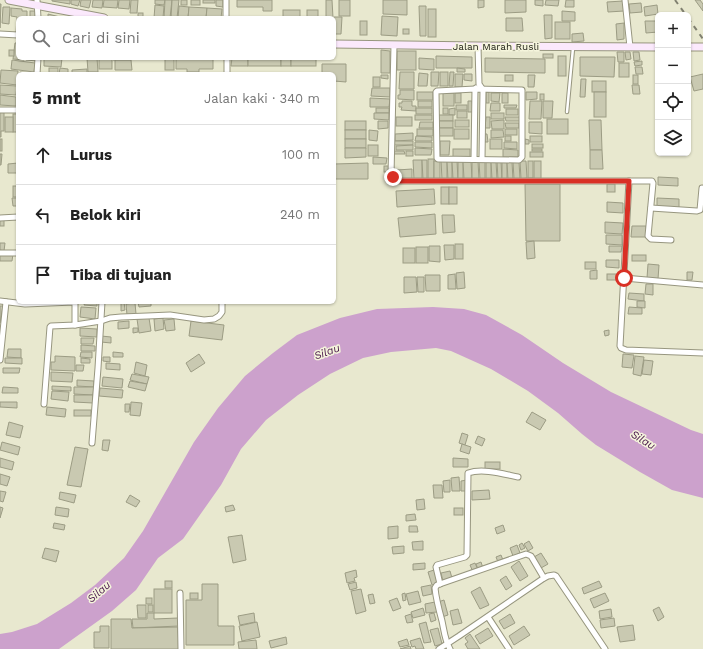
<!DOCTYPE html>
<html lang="id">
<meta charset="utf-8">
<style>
body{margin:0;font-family:"Work Sans",sans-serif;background:#f2f2f2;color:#222}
.controls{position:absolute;right:12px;top:12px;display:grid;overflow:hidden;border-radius:6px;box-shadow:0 1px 3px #0004}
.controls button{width:36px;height:36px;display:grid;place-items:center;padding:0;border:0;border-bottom:1px solid #e0e0e0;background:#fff;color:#222;font:20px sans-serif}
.stop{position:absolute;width:12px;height:12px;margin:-9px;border:3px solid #d93025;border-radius:50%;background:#fff}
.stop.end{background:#d93025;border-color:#fff;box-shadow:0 1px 4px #0008}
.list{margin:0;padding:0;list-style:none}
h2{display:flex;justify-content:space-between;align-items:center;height:52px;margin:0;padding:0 16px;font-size:17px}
h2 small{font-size:13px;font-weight:400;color:#767676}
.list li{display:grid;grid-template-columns:26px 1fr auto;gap:12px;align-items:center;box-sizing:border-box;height:60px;padding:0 16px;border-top:1px solid #e0e0e0}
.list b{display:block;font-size:15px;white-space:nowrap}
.list em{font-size:13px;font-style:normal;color:#767676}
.icon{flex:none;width:22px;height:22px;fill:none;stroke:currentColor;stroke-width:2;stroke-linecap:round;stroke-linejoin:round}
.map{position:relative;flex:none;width:703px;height:649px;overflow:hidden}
.search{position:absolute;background:#fff;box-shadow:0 1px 3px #0004;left:16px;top:16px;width:320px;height:44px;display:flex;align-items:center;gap:10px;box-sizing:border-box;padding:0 14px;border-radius:6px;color:#767676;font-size:15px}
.panel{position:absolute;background:#fff;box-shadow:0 1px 3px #0004;left:16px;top:72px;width:320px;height:232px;border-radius:6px}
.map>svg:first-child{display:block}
.water{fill:#cca1cc}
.building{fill:#c9c9b1;stroke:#9c9c84}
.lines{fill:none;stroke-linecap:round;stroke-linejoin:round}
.lane-casing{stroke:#97967f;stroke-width:4.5}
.street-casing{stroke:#97967f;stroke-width:7}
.secondary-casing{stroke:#97967f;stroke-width:9}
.lane{stroke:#fff;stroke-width:2.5}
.street{stroke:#fff;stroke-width:5}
.secondary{stroke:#fbe9fc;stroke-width:7}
.rail{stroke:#808070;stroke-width:2;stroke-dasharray:5 5;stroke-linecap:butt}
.route{stroke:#d93025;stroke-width:5}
.labels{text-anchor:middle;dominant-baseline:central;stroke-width:3;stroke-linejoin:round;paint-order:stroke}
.street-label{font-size:10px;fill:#23231a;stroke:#f5f5dc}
.water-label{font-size:11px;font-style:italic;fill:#49164b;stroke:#f5f5dc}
</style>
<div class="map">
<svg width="703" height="649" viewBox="0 0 703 649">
<rect width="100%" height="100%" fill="#e8e8cf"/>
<path class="water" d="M433,307L464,309L486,315L522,335L563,363L611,392L691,430L703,434V498L672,490L640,472L596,445L582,434L558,413L528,391L491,369L451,351L436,348L391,352L363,358L330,374L298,395L266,420L241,449L221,485L183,539L158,558L149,571L136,590L112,611L59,649H0V634L12,632L37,624L71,603L95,585L124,558L143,531L194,442L218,408L245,376L273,353L297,335L340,318L377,309Z"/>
<g class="building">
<path d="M52,0H70V4L52,1Z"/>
<path d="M71,0H80L78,6L71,4Z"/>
<path d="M81,0H91L89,8L80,6Z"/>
<path d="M93,0H103L102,8L92,7Z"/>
<path d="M104,0H118L117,8L103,7Z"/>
<path d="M119,0H130L129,9L118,8Z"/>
<path d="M131,0H138L137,13H130Z"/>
<path d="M155,0H165L164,5L155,4Z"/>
<path d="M165,0H172L170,18H164Z"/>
<path d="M172,0H179L177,18H171Z"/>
<rect x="181" y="0" width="6" height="5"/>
<rect x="191" y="0" width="9" height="5"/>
<rect x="203" y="0" width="12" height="3"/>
<path d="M216,0H223V7L216,6Z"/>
<path d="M237,0H272V11H263V7H237Z"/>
<path d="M326,0H332L333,18H326Z"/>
<rect x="339" y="0" width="11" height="16"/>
<path d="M383,0H407V15L383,14Z"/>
<path d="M478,0H484V7L478,8Z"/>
<path d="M505,0H526V12L505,13Z"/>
<path d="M535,0H543V6L535,5Z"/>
<path d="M546,0H559L558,6L545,5Z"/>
<path d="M566,0H574V7H565Z"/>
<path d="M695,0H700L703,4V11Z"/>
<path d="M623,1L624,11L608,12L607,2Z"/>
<path d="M641,3L642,12L630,13L629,4Z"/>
<path d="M0,4H1L0,28Z"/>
<path d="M155,5L164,6L163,18H154Z"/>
<path d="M657,5L658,14L645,16L644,7Z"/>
<path d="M179,6L189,7L188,18H178Z"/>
<path d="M419,6H426V36H420Z"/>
<path d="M3,7H10L9,24L2,23Z"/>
<path d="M189,7L207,8L206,18H188Z"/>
<path d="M11,8L22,9V11H27V18H18V34H16L17,17L11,16Z"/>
<path d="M207,8L222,9L221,18H206Z"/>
<rect x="428" y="9" width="8" height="28"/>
<rect x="283" y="10" width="17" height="8"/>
<rect x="307" y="10" width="11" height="8"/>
<rect x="30" y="11" width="6" height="7"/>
<path d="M562,11L575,12V21H562Z"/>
<rect x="138" y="13" width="5" height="5"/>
<path d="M48,14L64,18H48Z"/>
<path d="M544,15H552V38L545,39Z"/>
<path d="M382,16L398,17L397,36L381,35Z"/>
<path d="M334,17H342L341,34H334Z"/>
<path d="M506,18H522L523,31H506Z"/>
<rect x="360" y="21" width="7" height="14"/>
<path d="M645,21H658V32L646,33Z"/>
<rect x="555" y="22" width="15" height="17"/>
<path d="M624,23V39L617,40L616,24Z"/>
<rect x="403" y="29" width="6" height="5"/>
<path d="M583,33L584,41L572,42V34Z"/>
<path d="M15,43H18V58H24V60L13,59Z"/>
<rect x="9" y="50" width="5" height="6"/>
<path d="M381,50L390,51V73H381Z"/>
<rect x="397" y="51" width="19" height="19"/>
<path d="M617,52H624V62H618Z"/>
<path d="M625,52H630L631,59L626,60Z"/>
<path d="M633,52H639L640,60L634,61Z"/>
<rect x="543" y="54" width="10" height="4"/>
<path d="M436,56L472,57V68H436Z"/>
<rect x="558" y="56" width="8" height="20"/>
<path d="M580,57H615L614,77L580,76Z"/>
<path d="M27,58H37V61L26,60Z"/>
<path d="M44,58H62L61,67L44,66Z"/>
<path d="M87,58H97L98,72H88Z"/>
<rect x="99" y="58" width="13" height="11"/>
<path d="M113,58H130V59L113,60Z"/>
<rect x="165" y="58" width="9" height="12"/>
<path d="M176,58H213V69H199V72H187V69H176Z"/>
<path d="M232,58H248V66H231Z"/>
<rect x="248" y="58" width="33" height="8"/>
<rect x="281" y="58" width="10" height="8"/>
<rect x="291" y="58" width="25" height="8"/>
<path d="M419,58L434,59V70L419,69Z"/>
<path d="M485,58L545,59V73L485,72Z"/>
<path d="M12,60L35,63L34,72L11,69Z"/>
<path d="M115,60H131L132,70H115Z"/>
<path d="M642,61V65L635,66L634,62Z"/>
<rect x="619" y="63" width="10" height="14"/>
<path d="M322,64H346V82L334,81V74H322Z"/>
<path d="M635,67H642L643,74H636Z"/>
<rect x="49" y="68" width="9" height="6"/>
<path d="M60,68L68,69V74H59Z"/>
<path d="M457,68L465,69V72H457Z"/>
<path d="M87,69V74H72V70Z"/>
<path d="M1,70L18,71L17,85L0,83Z"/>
<path d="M20,72L35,73V74H20Z"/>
<path d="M400,72H414V89H399Z"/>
<path d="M431,72H439L438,86H431Z"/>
<rect x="440" y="72" width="8" height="14"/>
<path d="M450,72H454L453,86H449Z"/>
<path d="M419,73L428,74L427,86H418Z"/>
<path d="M455,74H463L462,87H455Z"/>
<path d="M464,74H472V81L464,80Z"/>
<path d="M703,74V89L694,91L690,77Z"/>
<path d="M381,75H388V79L381,78Z"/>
<rect x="505" y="75" width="8" height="6"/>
<path d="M528,75H535L534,87H528Z"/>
<rect x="633" y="75" width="5" height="9"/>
<rect x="373" y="77" width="7" height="10"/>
<path d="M581,79H586L585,97H580Z"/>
<rect x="592" y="81" width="14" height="11"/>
<path d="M0,85L17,86L16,95L0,94Z"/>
<path d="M632,85H639L640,94H633Z"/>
<path d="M372,88H390V97L371,96Z"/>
<path d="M400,90H414V100L398,99V95H400Z"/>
<rect x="417" y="92" width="16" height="8"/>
<rect x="486" y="92" width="3" height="11"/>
<path d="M526,92H537V99L526,100Z"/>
<rect x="594" y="92" width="12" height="25"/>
<rect x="443" y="93" width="11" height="13"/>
<rect x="455" y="93" width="6" height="10"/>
<path d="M491,93H500L499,102L491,101Z"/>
<rect x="502" y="93" width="6" height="10"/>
<rect x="540" y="94" width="4" height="6"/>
<path d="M0,95L16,97V106L0,105Z"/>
<path d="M370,98L390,99L389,107H370Z"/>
<path d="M402,101H412V106H416V111L401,110L402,107H399V103H402Z"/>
<rect x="418" y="101" width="14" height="6"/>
<path d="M468,101H472L473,112H468Z"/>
<path d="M530,101H542L541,119H529Z"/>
<path d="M543,101H553L552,118H543Z"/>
<path d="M491,103H500V111H490Z"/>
<rect x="456" y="105" width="11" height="5"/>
<path d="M504,105H517L516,108H504Z"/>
<rect x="376" y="108" width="13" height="5"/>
<rect x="416" y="108" width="16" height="6"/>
<rect x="443" y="108" width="5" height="6"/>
<path d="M455,108V115H449V109Z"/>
<rect x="506" y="109" width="12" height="6"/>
<rect x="457" y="111" width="10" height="7"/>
<path d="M0,112H4V131H1V137H0Z"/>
<path d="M374,113H389V120L374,119Z"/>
<rect x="491" y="113" width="13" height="6"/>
<rect x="13" y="114" width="5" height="18"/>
<rect x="415" y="115" width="17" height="5"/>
<rect x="438" y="115" width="15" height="6"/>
<rect x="5" y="117" width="8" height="15"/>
<rect x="396" y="117" width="16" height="9"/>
<path d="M486,117H490V128H485Z"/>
<path d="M505,117H520V121H506Z"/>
<rect x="547" y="119" width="21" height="15"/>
<rect x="455" y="120" width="14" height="7"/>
<path d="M504,120V129H492L491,121Z"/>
<path d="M589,120H601L602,150H590Z"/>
<rect x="345" y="121" width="21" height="9"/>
<path d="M378,121H388V128L378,129Z"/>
<rect x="438" y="121" width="15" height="7"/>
<path d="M420,122H433V128H419Z"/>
<path d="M529,122H542V134L529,133Z"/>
<path d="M505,123H519V128H506Z"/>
<rect x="438" y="128" width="15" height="8"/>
<rect x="417" y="129" width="16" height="7"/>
<rect x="454" y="129" width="15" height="10"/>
<rect x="505" y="129" width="12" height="6"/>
<rect x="345" y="130" width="21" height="9"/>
<path d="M369,130L378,131L377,141L369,140Z"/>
<path d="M491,130H503L504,137L491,138Z"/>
<path d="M413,133V140L395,141V134Z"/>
<path d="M484,134H487L488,142H485Z"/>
<path d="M416,136L432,137V141H415Z"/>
<rect x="505" y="136" width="6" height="5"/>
<rect x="530" y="136" width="12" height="6"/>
<rect x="0" y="139" width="2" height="12"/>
<rect x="345" y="139" width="21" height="9"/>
<rect x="490" y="139" width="12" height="10"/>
<path d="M525,139L529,140V144H525Z"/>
<rect x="394" y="141" width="19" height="4"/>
<path d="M440,141H450L449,155H440Z"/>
<path d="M415,142H432V148L415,147Z"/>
<path d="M504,142H517V149L504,148Z"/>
<rect x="532" y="144" width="11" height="4"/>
<rect x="368" y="145" width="10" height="11"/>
<path d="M413,145V150H396V146Z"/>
<path d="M345,148H366V157L345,158Z"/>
<path d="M415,148L432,149L431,155H415Z"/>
<rect x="453" y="149" width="17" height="8"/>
<path d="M503,149L518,150V157H503Z"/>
<rect x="532" y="149" width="10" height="2"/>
<path d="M590,150H602L603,169H590Z"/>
<path d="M394,151H404L405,154H394Z"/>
<rect x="406" y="151" width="7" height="5"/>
<rect x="530" y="152" width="13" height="5"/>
<path d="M0,154H2L1,165H0Z"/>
<path d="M373,157L387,158L386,164H373Z"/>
<rect x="428" y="159" width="6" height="21"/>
<path d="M413,160H422V180H414Z"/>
<path d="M422,160H427V180H423Z"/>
<path d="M441,160H447V180H442Z"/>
<path d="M485,160V179H480L479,161Z"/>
<rect x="434" y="161" width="6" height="19"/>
<path d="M447,161H452V180H448Z"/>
<path d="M452,161H457L458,180H453Z"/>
<path d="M458,161H463V179L458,180Z"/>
<path d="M463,161H471L472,179H464Z"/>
<path d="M472,161H478L479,180H472Z"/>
<rect x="486" y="161" width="5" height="19"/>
<path d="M491,161H496L497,180H492Z"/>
<path d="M497,161H501L502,180H498Z"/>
<path d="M507,161V180H502V162Z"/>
<path d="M520,161H526L527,178L521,179Z"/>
<rect x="528" y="161" width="5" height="17"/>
<rect x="534" y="161" width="7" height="18"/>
<path d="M507,162H512L513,180H508Z"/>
<path d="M513,162H519L520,179H514Z"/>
<path d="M18,163V173H8V164Z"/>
<path d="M368,163V179H334V164Z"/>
<rect x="384" y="166" width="6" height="6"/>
<path d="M412,169V179L399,180V175H397V170Z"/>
<path d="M658,177L678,178V186L658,185Z"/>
<path d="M525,184H560V241H526Z"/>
<rect x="607" y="184" width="8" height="8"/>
<rect x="13" y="186" width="5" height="11"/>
<rect x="441" y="187" width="8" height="17"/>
<rect x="449" y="187" width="8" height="17"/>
<path d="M434,189L435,204L397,207L396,191Z"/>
<path d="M12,198H18V206H13Z"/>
<path d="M657,198L679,199V208L657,207Z"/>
<path d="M607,202L623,203V213L607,212Z"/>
<path d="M435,214L436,234L400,237L398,218Z"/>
<path d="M442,215H454L455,232L443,233Z"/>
<rect x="0" y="219" width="4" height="7"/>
<path d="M605,222L623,223L622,234L605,233Z"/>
<path d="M632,226H646V237H631Z"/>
<path d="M606,235H622V245L606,244Z"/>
<path d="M534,241L535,258L527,259L526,242Z"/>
<path d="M0,243H5L4,251L0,250Z"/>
<rect x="455" y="244" width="8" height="15"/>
<path d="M444,245H454V259L445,260Z"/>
<path d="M429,246H440V262L429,261Z"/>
<path d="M609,246H622L621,252H609Z"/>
<rect x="416" y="247" width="12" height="16"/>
<rect x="403" y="248" width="12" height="15"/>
<path d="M0,253L13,254L12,261H0Z"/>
<rect x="632" y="255" width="14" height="6"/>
<path d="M606,260H619V268L606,267Z"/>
<rect x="585" y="262" width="11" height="7"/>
<path d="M648,264L659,265L658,279L647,278Z"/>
<path d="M597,270V279H590V271Z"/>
<path d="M464,272L465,288L457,289L456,273Z"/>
<path d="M687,272H693L692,280H687Z"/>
<path d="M455,274L456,289H448V275Z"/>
<rect x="607" y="274" width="12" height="6"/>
<path d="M425,275H440V291H426Z"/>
<path d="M404,277H416L417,292L404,293Z"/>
<path d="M417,277H424V292H418Z"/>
<path d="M646,284H653V295L645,294Z"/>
<path d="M629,293L644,294V301L628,299Z"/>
<path d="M637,301H645V308L637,307Z"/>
<path d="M85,302H97V306L84,305Z"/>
<path d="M121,302H124L125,310L121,311Z"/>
<path d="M138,302H151V306L139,307Z"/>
<path d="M135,303L136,314L127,315L126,304Z"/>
<path d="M0,306H3L0,323Z"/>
<path d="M81,307L96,308L95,319L80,317Z"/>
<path d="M629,307L642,308V314H628Z"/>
<path d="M149,318L151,331L139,333L137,319Z"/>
<path d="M163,318L164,329L155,331L154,319Z"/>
<path d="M174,319L175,330L166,331L164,320Z"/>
<path d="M129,321V328L118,329V322Z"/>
<path d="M191,321L224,325L222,340L189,336Z"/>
<path d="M80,328L97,329V337L80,336Z"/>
<path d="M133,328H138V332L133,333Z"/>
<path d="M609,330V335L605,336L604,331Z"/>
<path d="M101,336L111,337V343L101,342Z"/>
<path d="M81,338H94L93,344H81Z"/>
<path d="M81,345L95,346V351H81Z"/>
<path d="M8,349H21V358L7,357Z"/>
<path d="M81,352H92V358L80,357Z"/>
<path d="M113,352L123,353V357H113Z"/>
<path d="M199,354L205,363L191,372L186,363Z"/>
<path d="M623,354L634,355L632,368L622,367Z"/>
<path d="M55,356L75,357V371L51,370V362H55Z"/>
<path d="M635,356L644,357L641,376L633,374Z"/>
<path d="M103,357H110V362L103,361Z"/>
<path d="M5,358H22V364L5,363Z"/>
<path d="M81,358L90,359V363H81Z"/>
<path d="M644,360L653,361L651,375L642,374Z"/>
<path d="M136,362L147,365L145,376L134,373Z"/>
<path d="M106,363L120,364V370L106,369Z"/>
<path d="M76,365H84L83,371H76Z"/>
<path d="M3,368H20L19,373H3Z"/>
<path d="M51,372L73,373L72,382L51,381Z"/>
<path d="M132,374L149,377L147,384L130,380Z"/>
<path d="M103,377L123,379L122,388L102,386Z"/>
<path d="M77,380L94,381V387L77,386Z"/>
<path d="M130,381L147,384L145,391L128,387Z"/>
<path d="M52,386L71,387V391L52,390Z"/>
<path d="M3,387L18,388V393H2Z"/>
<path d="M74,387H94L93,395L74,394Z"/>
<path d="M100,388L123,390L122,398L99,396Z"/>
<path d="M52,391L69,392L68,401L51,399Z"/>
<path d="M74,395H93V403L74,402Z"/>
<path d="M0,402H17V408L0,407Z"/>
<path d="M131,402L142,403L140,416L130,415Z"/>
<path d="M125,404H130L129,412H125Z"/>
<path d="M47,407L66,409L65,417L46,415Z"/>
<rect x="74" y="410" width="17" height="6"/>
<path d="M532,412L546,420L540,430L526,422Z"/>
<path d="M9,422L23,426L20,438L6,435Z"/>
<path d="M462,433L468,435L465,445L459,443Z"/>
<path d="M478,436L485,439L482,446L475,443Z"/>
<path d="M103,440H110L108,451L102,450Z"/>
<path d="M2,442L20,447L18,455L0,450Z"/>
<path d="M462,444L471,447L469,454L460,451Z"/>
<path d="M75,447L88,449L81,487L67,485Z"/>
<path d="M0,458L14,462L12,470L0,467Z"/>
<path d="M453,458L468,459V467H453Z"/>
<rect x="485" y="462" width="15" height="7"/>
<path d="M0,474L10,477L7,486L0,484Z"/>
<path d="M459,477L460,491H452L451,478Z"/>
<path d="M450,480V492H444L443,481Z"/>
<path d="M467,480V491H461V481Z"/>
<path d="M433,485H442L443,498H434Z"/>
<path d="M489,490L490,499L472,500V491Z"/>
<path d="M0,491L6,492L3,502L0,501Z"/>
<path d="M60,492L76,495L74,503L59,499Z"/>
<path d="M130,495L140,501L136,507L126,502Z"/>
<path d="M424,499L425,509L417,510L416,500Z"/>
<path d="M233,505L235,510L226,512L225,507Z"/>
<path d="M0,507L3,508L0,518Z"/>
<path d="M56,507L69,509L68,517L55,515Z"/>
<rect x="454" y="508" width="9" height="7"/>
<path d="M415,514L416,520L406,521V515Z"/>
<path d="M54,523L65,525L64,530L53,528Z"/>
<path d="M503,525L505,531L497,534L495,528Z"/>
<path d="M398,526V538L388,539V527Z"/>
<path d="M409,526H417L418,532H409Z"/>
<path d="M242,535L246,560L233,563L228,537Z"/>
<path d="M423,541V550H413L412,542Z"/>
<path d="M529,541L533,548L528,551L524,544Z"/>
<path d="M522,543L525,548L521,550L519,545Z"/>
<path d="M517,545L520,553L513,556L510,548Z"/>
<path d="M404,546V553L393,554L392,547Z"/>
<path d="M45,548L59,551L56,562L42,558Z"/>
<path d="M541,553L548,564L541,568L534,557Z"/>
<path d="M501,555L503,560L498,562L496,557Z"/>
<path d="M519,561L528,576L520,581L511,567Z"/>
<path d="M481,562L483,568L478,569L476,564Z"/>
<path d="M425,563V569L413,570V564Z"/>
<path d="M475,563L478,570L473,572L470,565Z"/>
<path d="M356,570L357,577L354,578L355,581L347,583L345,573Z"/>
<path d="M434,570L438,584L432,585L428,572Z"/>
<path d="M450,571L452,578L443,581L441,573Z"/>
<path d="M506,576L512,586L506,590L500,580Z"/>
<rect x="165" y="581" width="7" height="7"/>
<path d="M599,581L602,587L584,594L582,588Z"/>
<path d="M356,582L357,588L350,590L348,584Z"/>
<path d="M202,584H218V626H234V645H186V600H202Z"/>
<path d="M431,585L432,594L423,596L421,587Z"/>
<path d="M480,587L489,605L480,609L471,592Z"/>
<rect x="154" y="589" width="18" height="24"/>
<path d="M361,589L366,611L356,614L351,591Z"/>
<path d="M418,591L421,602L409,605L406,594Z"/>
<rect x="190" y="593" width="8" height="6"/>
<path d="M405,593L406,600L403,601L402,594Z"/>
<path d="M605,593L609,601L594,608L590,599Z"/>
<path d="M373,594L375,603L370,604L368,595Z"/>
<rect x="146" y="598" width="6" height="6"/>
<path d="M397,598L401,608L393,611L389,601Z"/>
<path d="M444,600L448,615L442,617L438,602Z"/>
<path d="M435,602L437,612L426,613L425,604Z"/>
<path d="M137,605H146V618H138Z"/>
<rect x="148" y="605" width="5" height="7"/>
<path d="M659,607L664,617L658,621L653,610Z"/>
<path d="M423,608L425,615L413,618L411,612Z"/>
<path d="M458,609L462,623L453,625L450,611Z"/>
<path d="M611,609L612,617L600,619L599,611Z"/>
<path d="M147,613H154V619L178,618L179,626L133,628L132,619H147Z"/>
<path d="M254,613L255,622L240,625L238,616Z"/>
<path d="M434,613L436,620L431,622L429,614Z"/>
<path d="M411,614L413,622L407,623L405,616Z"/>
<path d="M510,614L515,623L504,629L499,621Z"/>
<path d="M614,618L615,626L601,628L600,620Z"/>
<path d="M111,619H131L132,628L178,627L179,649H111Z"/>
<path d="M257,622L260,637L242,641L239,626Z"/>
<path d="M426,622L431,642L424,643L419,624Z"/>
<path d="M633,625L635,640L620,642L617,627Z"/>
<path d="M100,626H109V648H94V632H100Z"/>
<path d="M524,626L530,635L514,645L509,636Z"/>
<path d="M438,628L442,644L435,646L430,630Z"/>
<path d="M488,628L493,636L480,644L475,636Z"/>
<path d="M470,634L480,649H468L465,644L468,642L465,638Z"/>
<path d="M286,637L287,644L271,648L269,641Z"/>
<path d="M420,638L424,649H416L415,646L412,647L410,641Z"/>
<path d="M407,639L409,645L400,647L398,642Z"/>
<path d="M256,640L257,649H239L238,642Z"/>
<path d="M410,646L411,649H400Z"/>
</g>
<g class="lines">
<g class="lane-casing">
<path id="lane" d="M567,112L573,48"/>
</g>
<g class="street-casing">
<g id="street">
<path d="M37,0L38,18"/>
<path d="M226,0V18"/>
<path d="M625,0L630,47"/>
<path d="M0,34L18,35"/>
<path d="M394,45L391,175L395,179L400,181H629L620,346L621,348L626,350L703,353"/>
<path d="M478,46L479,84L483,90L482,159"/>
<path d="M227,58V74"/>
<path d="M37,74L38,58"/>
<path d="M475,89L522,90V157L519,160L438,159L437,158L436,92L437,91Z"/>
<path d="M0,110H18"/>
<path d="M474,159L475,89L476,88"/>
<path d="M629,181H652L653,183L648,236L651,239L671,240"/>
<path d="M651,208L697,211L700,210L702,188"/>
<path d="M0,218L18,217"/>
<path d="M0,253H18"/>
<path d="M624,278L703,285"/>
<path d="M0,301L25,304L74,302L75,304V325"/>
<path d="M0,360L6,302"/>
<path d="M44,404L50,327L51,326L75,325L101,321L110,318L121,317L147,316L170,315L204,320L214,319L219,316L222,312V302"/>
<path d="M92,443L98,368L102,302"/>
<path d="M440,584L436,567L437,565L465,557L467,555L468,473C483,468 503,474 518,477"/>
<path d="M180,593L181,649"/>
<path d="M488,617L509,649"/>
<path d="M439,649L459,636L544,578L548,576L554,575L556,576L605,649"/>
<path d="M450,649C445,641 444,630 442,621C439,610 436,599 435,588L437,585L526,554L531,556L544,578"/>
</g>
</g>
<g class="secondary-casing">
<g id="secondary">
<path d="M9,0L104,18"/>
<path d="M334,44L478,46L658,47"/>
<path d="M688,47H703"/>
</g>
</g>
<use href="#lane" class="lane"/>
<use href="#street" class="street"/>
<use href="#secondary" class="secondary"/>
<g class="rail">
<path d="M675,0L686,15"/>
<path d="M688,18L703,39"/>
</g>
</g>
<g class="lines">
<path class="route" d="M393,177L394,179L400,181H629L624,278"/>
</g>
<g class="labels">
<g class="street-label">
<text x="496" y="46">Jalan Marah Rusli</text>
</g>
<g class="water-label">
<text transform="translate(327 352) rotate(-20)">Silau</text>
<text transform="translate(643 440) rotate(31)">Silau</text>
<text transform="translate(99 592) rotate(-41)">Silau</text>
</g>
</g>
</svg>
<div class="controls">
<button>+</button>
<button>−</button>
<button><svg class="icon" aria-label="locate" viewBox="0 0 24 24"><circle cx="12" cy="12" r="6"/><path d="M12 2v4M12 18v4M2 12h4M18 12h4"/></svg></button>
<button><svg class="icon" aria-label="layers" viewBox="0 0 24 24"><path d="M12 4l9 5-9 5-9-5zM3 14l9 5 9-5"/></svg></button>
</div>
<div class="stop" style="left:624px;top:278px"></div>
<div class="stop end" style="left:393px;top:177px"></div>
<div class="search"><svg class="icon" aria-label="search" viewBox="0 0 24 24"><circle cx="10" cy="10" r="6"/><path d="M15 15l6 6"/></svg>Cari di sini</div>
<section class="panel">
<h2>5 mnt<small>Jalan kaki · 340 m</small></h2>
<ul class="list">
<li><svg class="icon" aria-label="ahead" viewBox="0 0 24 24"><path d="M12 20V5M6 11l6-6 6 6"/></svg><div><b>Lurus</b></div><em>100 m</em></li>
<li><svg class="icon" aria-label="left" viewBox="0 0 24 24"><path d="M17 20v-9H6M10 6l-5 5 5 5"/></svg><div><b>Belok kiri</b></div><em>240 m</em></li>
<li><svg class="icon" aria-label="arrive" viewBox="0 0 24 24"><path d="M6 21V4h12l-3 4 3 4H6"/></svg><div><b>Tiba di tujuan</b></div></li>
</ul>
</section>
</div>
